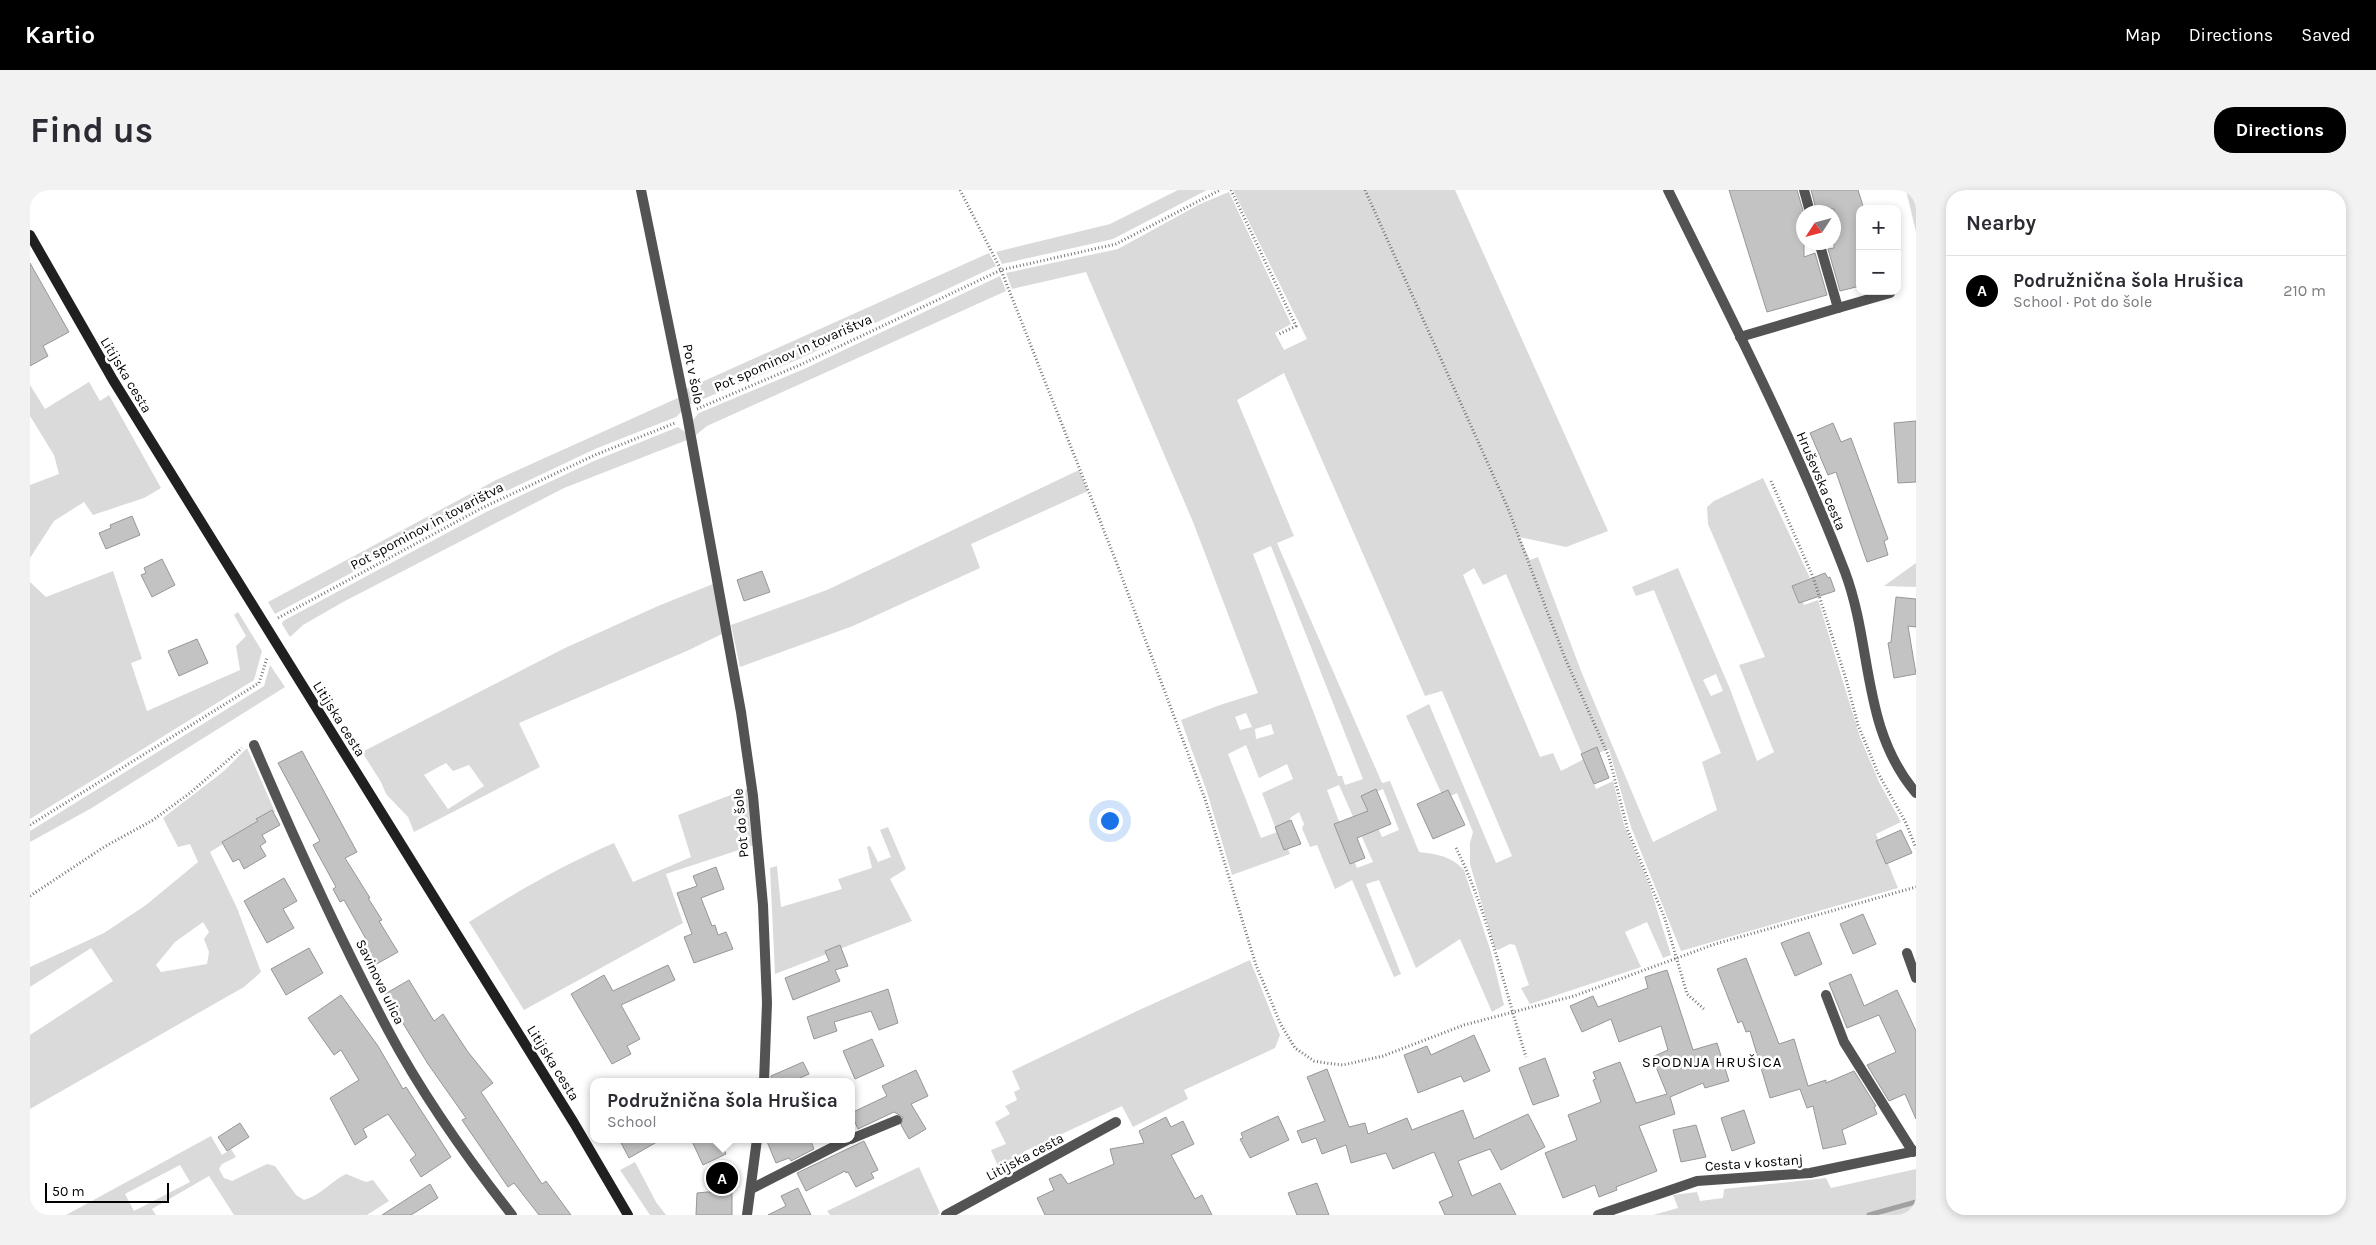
<!DOCTYPE html>
<meta charset="utf-8">
<style>
body{margin:0;font-family:Karla,sans-serif;background:#f2f2f3;color:#2b2b33}
.controls{position:absolute;right:15px;top:15px;display:grid;overflow:hidden;border-radius:10px;box-shadow:0 2px 8px #0003}
.controls button{width:45px;height:45px;display:grid;place-items:center;padding:0;border:0;border-bottom:1px solid #e1e1e2;background:#fff;color:#2b2b33;font:25px sans-serif}
.compass{position:absolute;left:1766px;top:15px;width:45px;height:45px;border-radius:50%;background:#fff;box-shadow:0 2px 8px #0003;rotate:234deg}
.scale{position:absolute;left:15px;bottom:12px;width:124px;box-sizing:border-box;padding-left:5px;border:2px solid #000;border-top:0;font-size:14px;line-height:18px;white-space:nowrap;color:#000;-webkit-text-stroke:4px #fff;paint-order:stroke}
.you{position:absolute;left:1079px;top:630px;width:18px;height:18px;margin:-12px;border:4px solid #fff;border-radius:50%;background:#1a73e8;box-shadow:0 0 0 8px #1a73e833}
.badge{display:grid;place-items:center;width:32px;height:32px;border-radius:50%;background:#000;color:#fff;font-size:16px;font-weight:700}
.pin{position:absolute;translate:-50% -50%;border:2px solid #fff;box-shadow:0 1px 5px #0006}
.popup{position:absolute;left:560px;top:888px;width:265px;height:65px;box-sizing:border-box;display:grid;place-content:center;border-radius:10px;background:#fff;filter:drop-shadow(0 1px 4px #0005);font-size:16px;white-space:nowrap;color:#7c7c81}
.popup b{font-size:19px;color:#2b2b33}
.popup::after{content:'';position:absolute;left:50%;top:100%;margin-left:-10px;border:10px solid transparent;border-top-color:#fff}
.list{margin:0;padding:0;list-style:none}
h2{display:flex;justify-content:space-between;align-items:center;height:65px;margin:0;padding:0 20px;font-size:21px}
h2 small{font-size:16px;font-weight:400;color:#7c7c81}
.list li{display:grid;grid-template-columns:32px 1fr auto;gap:15px;align-items:center;box-sizing:border-box;height:70px;padding:0 20px;border-top:1px solid #e1e1e2}
.list b{display:block;font-size:19px;white-space:nowrap}
.list p{margin:0;font-size:16px;white-space:nowrap;color:#7c7c81}
.list em{font-size:16px;font-style:normal;color:#7c7c81}
.map{position:relative;flex:none;width:1886px;height:1025px;overflow:hidden;border-radius:20px}
header{display:flex;align-items:center;gap:30px;box-sizing:border-box;height:70px;padding:0 25px;background:#000;color:#fff}
header strong{font-size:24px}
nav{display:flex;gap:28px;margin-inline-start:auto;font-size:18px}
.intro{display:flex;align-items:center;justify-content:space-between;box-sizing:border-box;height:120px;padding:0 30px}
h1{margin:0;font-size:35px}
.button{padding:12px 22px;border-radius:20px;background:#000;color:#fff;font-size:18px;font-weight:700}
main{display:flex;gap:30px;padding:0 30px}
aside{flex:1;background:#fff;border-radius:20px;box-shadow:0 2px 8px #0003}
.map>svg:first-child{display:block}
.green{fill:#dadada;fill-rule:evenodd}
.lines{fill:none;stroke-linecap:round;stroke-linejoin:round}
.stream{stroke:#a1a1a1;stroke-width:5}
.building{fill:#c3c3c3;stroke:#979797}
.path{stroke:#757575;stroke-width:3;stroke-dasharray:1 2.5;stroke-linecap:butt}
.service{stroke:#535353;stroke-width:10}
.minor{stroke:#535353;stroke-width:10}
.tertiary{stroke:#535353;stroke-width:10}
.secondary{stroke:#202020;stroke-width:10}
.labels{text-anchor:middle;dominant-baseline:central;stroke-width:5;stroke-linejoin:round;paint-order:stroke}
.street-label{font-size:14px;fill:#000;stroke:#fff}
.neighbourhood-label{font-size:15px;letter-spacing:1px;fill:#000;stroke:#fff}
</style>
<header>
<strong>Kartio</strong>
<nav><a>Map</a><a>Directions</a><a>Saved</a></nav>
</header>
<div class="intro"><h1>Find us</h1><a class="button">Directions</a></div>
<main>
<div class="map">
<svg width="1886" height="1025" viewBox="0 0 1886 1025">
<rect width="100%" height="100%" fill="#fff"/>
<g class="green">
<path d="M1148,0H1177L1083,49L972,74L966,62L1080,34Z"/>
<path d="M1203,0H1425L1578,341L1536,357L1489,347L1500,370L1508,367L1551,481L1623,652L1687,620L1672,572L1691,563L1624,400L1606,406L1602,397L1648,378L1700,499L1727,571L1744,562L1709,475L1735,467L1678,334L1677,317L1684,311L1733,288L1780,388L1767,394L1774,415L1788,410L1830,547L1849,592L1871,632L1846,644L1868,698L1651,761L1601,637L1579,559L1560,566L1556,575L1566,599L1583,591L1594,635L1620,697L1641,765L1633,768L1617,732L1595,742L1611,777L1500,814L1491,798L1499,795L1485,755L1480,754L1468,760L1465,759L1440,674V653L1443,642L1427,603L1414,609L1376,526L1399,514L1466,673L1482,666L1412,501L1395,506L1254,183L1207,210L1264,346L1247,353L1352,593L1360,591L1389,662C1407,664 1421,666 1434,680L1461,762L1474,815L1462,822L1430,749L1386,778L1349,690L1336,694L1371,784L1364,787L1322,690L1305,699L1287,655L1280,657L1272,638L1274,634L1269,622L1260,628L1259,633L1250,638L1260,664L1202,685L1177,602L1151,530L1190,515L1228,503L1163,332L1056,82L982,99L976,83L1088,59L1170,14L1199,2L1261,134L1245,143L1254,160L1277,149ZM1241,356L1333,589L1315,595L1312,586H1308L1223,364ZM1444,378L1453,395L1476,384L1554,569L1531,581L1523,563L1510,567L1433,385ZM1686,484L1693,501L1681,506L1673,490ZM1216,523L1222,537L1210,540L1205,527ZM1241,534L1244,544L1226,549L1225,539ZM1216,555L1229,588L1257,574L1263,589L1232,603L1247,642L1231,648L1198,564ZM1309,595L1343,672L1327,678L1297,600ZM1353,599L1369,640L1352,647L1335,607Z"/>
<path d="M1876,0H1886V42Z"/>
<path d="M959,63L966,76L769,169L659,215L656,199Z"/>
<path d="M970,86L976,101L677,236L666,245L663,230L669,223L774,179Z"/>
<path d="M59,192L70,211L79,205L131,298L114,308L63,325L54,312L24,331L0,368V295L29,284L24,265L0,226V195L15,219Z"/>
<path d="M650,207L651,222L646,227L565,259L449,314L245,424L238,412L466,290Z"/>
<path d="M648,237L655,242L657,250L534,298L313,412L273,435L260,447L252,434L253,431L456,322L564,271Z"/>
<path d="M1049,280L1058,301L941,354L950,378L823,436L710,477L701,435L797,400Z"/>
<path d="M1886,373V397L1854,396Z"/>
<path d="M83,381L112,469L101,473L117,521L210,480L206,456L216,446L204,425L208,422L232,461L224,490L0,629V392L16,407Z"/>
<path d="M683,394L694,443L659,460L489,533L510,577L384,642L378,627L356,604L351,592L332,562L535,458L628,416ZM416,573L423,581L439,575L454,596L418,619L394,585Z"/>
<path d="M240,475L255,497L60,619L0,652V641L234,496Z"/>
<path d="M217,558L245,622L180,662L207,718L231,782L214,797L0,919V845L83,791L61,758L0,797V777L74,743L116,715L168,672L160,654L148,657L133,628L194,581ZM173,732L179,742L174,749L179,762L177,774L131,782L126,775L145,752Z"/>
<path d="M722,597L730,653L636,684L653,733L494,820L439,732C486,702 533,675 584,653L603,692L661,667L648,625Z"/>
<path d="M858,637L876,679L860,689L882,731L745,784L740,678L747,676L751,717L812,699L808,689L842,678L837,657L840,656L848,672L861,667L850,640Z"/>
<path d="M1220,770L1250,845L1245,858L1154,900L1158,909L1103,937L1092,916L993,962L995,970L970,981L961,960L976,954L965,932L980,924L975,916L987,910L984,902L990,899L982,881L1107,821Z"/>
<path d="M181,946L192,965L201,959L206,967L192,974L189,979L194,988L202,991L237,974L245,976L266,1005L274,1010C291,1005 300,992 316,984L336,992L343,990L359,1011L337,1025H204L179,986L122,1019L126,1025H36ZM150,975L160,992L104,1021L95,1004Z"/>
<path d="M605,972L626,1012L636,1025H620L590,980Z"/>
<path d="M889,977L910,1023L907,1025H800L797,1021Z"/>
<path d="M1886,979V1025H1623L1648,1018L1643,1005L1667,1002L1670,1011L1693,1008L1694,999L1796,988L1801,998Z"/>
</g>
<g class="lines">
<path class="stream" d="M1839,1025L1886,1012"/>
</g>
<g class="building">
<path d="M1699,0H1767L1774,24V67L1785,63L1797,105L1737,122Z"/>
<path d="M1781,0H1828L1834,19H1830V96L1810,101L1798,59L1804,58V19H1786Z"/>
<path d="M0,73L39,142L13,156L18,166L0,176Z"/>
<path d="M1886,231V292L1868,293L1864,233Z"/>
<path d="M1803,233L1811,252L1821,248L1858,349L1854,351L1858,365L1837,372L1806,282L1798,285L1780,243Z"/>
<path d="M102,326L110,345L76,359L69,343L81,338L80,335Z"/>
<path d="M132,369L145,395L122,407L111,385L116,383L114,378Z"/>
<path d="M732,381L740,402L714,411L707,390Z"/>
<path d="M1795,383L1798,388L1800,387L1805,401L1769,413L1762,396Z"/>
<path d="M1866,407L1886,409V437L1878,436L1886,484L1864,488L1858,453L1861,452Z"/>
<path d="M167,449L178,473L149,486L138,461Z"/>
<path d="M1567,557L1579,588L1564,594L1551,564Z"/>
<path d="M272,561L327,662L315,668L340,708H338L352,730L349,731L368,762L343,776L329,753L336,749L314,710L310,712L303,699L306,697L283,655L290,651L248,573Z"/>
<path d="M1346,599L1361,634L1327,648L1335,668L1320,674L1304,634L1338,621L1331,606Z"/>
<path d="M1418,600L1435,635L1403,649L1387,614Z"/>
<path d="M242,620L250,635L232,645L236,652L230,656L236,666L214,679L209,669L203,672L192,652L228,631L226,629Z"/>
<path d="M1261,630L1271,654L1254,660L1245,637Z"/>
<path d="M1871,640L1882,663L1856,674L1846,651Z"/>
<path d="M686,677L694,699L671,708L682,736L685,735L688,745L696,742L703,759L664,773L654,747L662,744L647,703L667,696L663,686Z"/>
<path d="M254,688L267,711L253,719L264,738L237,753L214,711Z"/>
<path d="M1833,724L1846,754L1823,764L1810,734Z"/>
<path d="M1779,742L1792,774L1765,786L1751,753Z"/>
<path d="M810,755L818,776L805,780L810,791L763,810L755,788L799,771L795,761Z"/>
<path d="M279,758L293,783L256,805L241,779Z"/>
<path d="M1716,768L1749,854L1764,849L1778,896L1796,890V893L1824,881L1846,916L1844,917L1847,924L1812,940L1816,954L1793,959L1783,916L1777,918L1770,899L1740,908L1720,841L1716,842L1712,831L1708,833L1687,779Z"/>
<path d="M638,775L645,790L591,815L610,849L597,856L601,864L582,874L541,804L574,785L583,801Z"/>
<path d="M1637,780L1663,860L1687,853L1699,891L1675,898L1673,893L1640,907L1645,924L1609,936L1627,981L1586,997L1587,1000L1569,1007L1565,995L1533,1008L1515,963L1547,950L1538,925L1571,912L1563,890L1566,889L1563,882L1590,872L1606,913L1637,904L1622,867L1638,860L1631,836L1589,852L1581,829L1552,842L1540,816L1563,806L1568,817L1618,798L1615,787Z"/>
<path d="M1821,784L1834,816L1867,800L1886,841V929L1875,904L1859,911L1837,875L1866,862L1849,825L1817,838L1799,793Z"/>
<path d="M379,790L404,831L413,824L438,862L463,893L451,902L512,994L516,991L541,1025H509L484,993L478,997L432,930L436,928L398,874L355,804Z"/>
<path d="M858,799L868,833L849,840L841,821L804,832L807,841L784,849L777,827Z"/>
<path d="M311,805L348,856L373,899L376,897L421,967L391,987L380,970L386,965L358,924L333,939L337,947L325,955L300,908L329,890L311,860L304,865L278,828Z"/>
<path d="M1444,845L1460,881L1434,892L1431,886L1388,903L1374,865L1397,856L1401,865Z"/>
<path d="M842,849L854,876L825,889L813,861Z"/>
<path d="M1515,868L1529,906L1503,915L1489,878Z"/>
<path d="M773,872L779,884L761,892H741V886Z"/>
<path d="M1297,879L1319,937L1335,933L1338,944L1377,928L1382,940L1433,920L1444,949L1498,924L1515,957L1471,980L1460,959L1428,971L1442,1006L1470,993L1486,1025H1415L1409,1012L1423,1006L1404,962L1363,979L1356,963L1321,973L1316,955L1292,964L1286,948L1272,953L1267,941L1295,931L1277,887Z"/>
<path d="M886,880L898,906L881,914L896,939L879,949L871,935L873,927L864,922L828,939L821,923L857,906L852,896Z"/>
<path d="M1714,920L1725,953L1702,961L1691,928Z"/>
<path d="M1248,926L1259,950L1220,968L1210,949L1213,948L1211,943Z"/>
<path d="M1136,927L1141,937L1153,931L1164,954L1141,965L1165,1009L1172,1005L1182,1025H1015L1007,1008L1024,1000L1019,989L1031,984L1038,994L1084,974L1080,959L1114,953L1109,941Z"/>
<path d="M210,933L219,947L197,961L188,947Z"/>
<path d="M1666,935L1676,967L1651,972L1643,940Z"/>
<path d="M589,949H632L599,968Z"/>
<path d="M661,949H689L696,964L673,975Z"/>
<path d="M736,949H780L784,959L761,971L759,968L746,973Z"/>
<path d="M834,951L848,980L841,983L844,988L826,997L818,982L816,983L815,981L776,1001L767,983Z"/>
<path d="M1287,993L1299,1025H1267L1258,1003Z"/>
<path d="M400,994L408,1008L381,1025H352Z"/>
<path d="M768,998L781,1025H738L756,1016L751,1006Z"/>
<path d="M677,1002H702V1025H666L667,1003Z"/>
</g>
<g class="lines">
<g class="path">
<path d="M930,0L971,80L1084,366L1175,609L1226,775L1251,835L1265,858L1284,871L1296,873L1313,875L1353,866L1434,835L1544,806L1685,754L1886,697"/>
<path d="M1201,0L1266,136L1249,144"/>
<path d="M1335,0L1477,316L1535,468L1579,567L1598,641L1635,729L1657,804L1675,820"/>
<path d="M667,219L772,174L971,80L1086,54L1190,0"/>
<path d="M1741,291L1783,387L1816,489L1828,535L1848,583L1876,633L1886,658"/>
<path d="M248,428L452,318L565,265L645,233"/>
<path d="M0,635L229,493L237,468"/>
<path d="M1426,658C1457,719 1475,800 1496,867"/>
<path d="M0,706L74,657L123,630L160,603L212,558"/>
</g>
<g class="service">
<path d="M1774,0L1780,22"/>
<path d="M1789,52L1808,118L1860,103"/>
<path d="M821,949L867,930"/>
<path d="M721,999L819,949"/>
</g>
<g class="minor">
<path d="M611,0L657,225L711,522L723,606L733,715L737,813L734,892"/>
<path d="M1710,147L1808,118"/>
<path d="M224,555C265,651 309,747 358,840C392,904 437,968 482,1025"/>
<path d="M1877,763L1886,788"/>
<path d="M1796,805L1814,852L1883,962"/>
<path d="M717,1025L727,949"/>
<path d="M916,1025L1086,932"/>
<path d="M1568,1025L1667,991L1780,983L1886,961"/>
</g>
<path class="tertiary" d="M1638,0C1700,126 1765,251 1815,382C1843,457 1831,538 1886,603"/>
<path class="secondary" d="M0,45L83,190L544,933L598,1025"/>
</g>
<g class="labels">
<g class="street-label">
<text transform="translate(763 163) rotate(-24)">Pot spominov in tovarištva</text>
<text transform="translate(663 184) rotate(79)">Pot v šolo</text>
<text transform="translate(96 185) rotate(59)">Litijska cesta</text>
<text transform="translate(1791 291) rotate(67)">Hruševska cesta</text>
<text transform="translate(397 336) rotate(-28)">Pot spominov in tovarištva</text>
<text transform="translate(309 529) rotate(58)">Litijska cesta</text>
<text transform="translate(711 633) rotate(-95)">Pot do šole</text>
<text transform="translate(350 792) rotate(64)">Savinova ulica</text>
<text transform="translate(523 873) rotate(58)">Litijska cesta</text>
<text transform="translate(995 967) rotate(-28)">Litijska cesta</text>
<text transform="translate(1724 973) rotate(-4)">Cesta v kostanj</text>
</g>
<g class="neighbourhood-label">
<text x="1682" y="872">SPODNJA HRUŠICA</text>
</g>
</g>
</svg>
<div class="controls">
<button>+</button>
<button>−</button>
</div>
<svg class="compass" viewBox="-18 -18 36 36"><path d="M0-13l5 13h-10z" fill="#e53935"/><path d="M0 13l5-13h-10z" fill="#7c7c81"/></svg>
<div class="scale">50 m</div>
<div class="you"></div>
<div class="pin badge" style="left:692px;top:988px">A</div>
<div class="popup"><b>Podružnična šola Hrušica</b>School</div>
</div>
<aside>
<h2>Nearby<small></small></h2>
<ul class="list">
<li><span class="badge">A</span><div><b>Podružnična šola Hrušica</b><p>School · Pot do šole</p></div><em>210 m</em></li>
</ul>
</aside>
</main>
